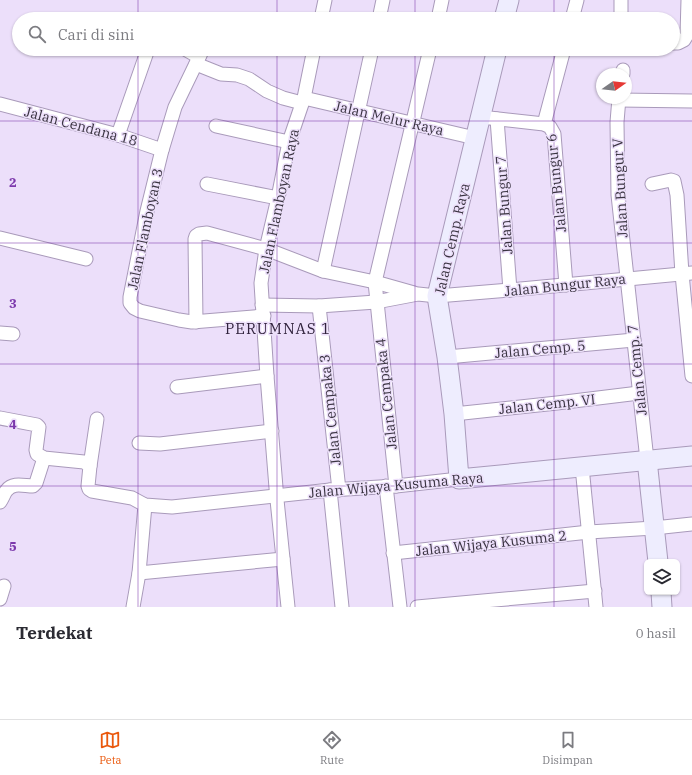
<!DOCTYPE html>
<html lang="id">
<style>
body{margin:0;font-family:"IBM Plex Serif",serif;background:#f7f7f7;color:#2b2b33}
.controls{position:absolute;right:12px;bottom:12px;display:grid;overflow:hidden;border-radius:6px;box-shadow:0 1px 3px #0004}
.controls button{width:36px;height:36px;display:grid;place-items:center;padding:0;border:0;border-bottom:1px solid #e1e1e2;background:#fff;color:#2b2b33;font:20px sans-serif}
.compass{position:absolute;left:596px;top:68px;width:36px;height:36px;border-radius:50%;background:#fff;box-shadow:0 1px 3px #0004;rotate:76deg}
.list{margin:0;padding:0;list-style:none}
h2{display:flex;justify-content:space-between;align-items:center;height:52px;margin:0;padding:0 16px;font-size:17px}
h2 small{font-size:13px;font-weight:400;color:#7c7c81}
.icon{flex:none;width:22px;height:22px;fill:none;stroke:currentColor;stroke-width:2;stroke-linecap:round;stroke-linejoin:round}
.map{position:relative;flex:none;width:692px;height:607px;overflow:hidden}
.search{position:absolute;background:#fff;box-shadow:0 1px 3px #0004;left:12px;right:12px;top:12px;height:44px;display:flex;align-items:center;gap:10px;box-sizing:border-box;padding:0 14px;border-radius:22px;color:#7c7c81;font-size:15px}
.sheet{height:112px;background:#fff}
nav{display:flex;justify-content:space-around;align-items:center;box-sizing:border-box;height:56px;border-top:1px solid #e1e1e2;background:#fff;font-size:11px;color:#7c7c81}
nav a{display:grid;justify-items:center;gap:2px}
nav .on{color:#ea580c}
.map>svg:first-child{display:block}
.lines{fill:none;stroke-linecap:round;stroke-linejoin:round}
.street-casing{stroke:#a99aba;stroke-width:15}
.secondary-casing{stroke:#a99aba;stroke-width:21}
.street{stroke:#fff;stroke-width:13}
.secondary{stroke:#eeedfe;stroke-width:19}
.grid{fill:none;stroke:#7c39ac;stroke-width:1;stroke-opacity:0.55}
.labels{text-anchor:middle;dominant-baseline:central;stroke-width:3;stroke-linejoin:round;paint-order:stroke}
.street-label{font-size:14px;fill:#3a3441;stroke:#ecdffa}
.neighbourhood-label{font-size:15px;letter-spacing:1px;fill:#31233d;stroke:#ecdffa}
.grid-label{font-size:13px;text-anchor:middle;font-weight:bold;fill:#7c39ac;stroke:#ecdffa;stroke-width:3;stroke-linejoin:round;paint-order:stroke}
</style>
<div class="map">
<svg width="692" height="607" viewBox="0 0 692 607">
<rect width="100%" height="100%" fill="#ecdffa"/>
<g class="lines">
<g class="street-casing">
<g id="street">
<path d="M621,0V19"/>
<path d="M321,19L325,0"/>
<path d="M379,19L383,0"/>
<path d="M438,19L442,0"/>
<path d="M572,19L577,0"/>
<path d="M673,43H678L684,40L687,35L688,0"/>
<path d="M185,49L199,57"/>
<path d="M203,49L175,107L162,150L147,211L130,297V303L134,308L140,311L179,320L192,322L264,316"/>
<path d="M196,64L221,74L237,75L249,79L267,91L283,98L302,103"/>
<path d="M623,74V70"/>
<path d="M304,98L475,138"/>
<path d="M619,98L617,122L618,195L647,460"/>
<path d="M619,100L692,101"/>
<path d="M0,104L118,135L162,150"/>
<path d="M481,117L544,124L550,127L554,134L566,285"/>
<path d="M497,119L510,290"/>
<path d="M544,124L564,49"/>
<path d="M216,126L289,142"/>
<path d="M118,135L148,49"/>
<path d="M207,184L278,198"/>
<path d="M652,184L671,180L674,181L677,195L682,274L692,376"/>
<path d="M0,238L86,259"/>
<path d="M323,271L372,49"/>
<path d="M262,305L319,306L376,302L418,294L437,296L510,290L692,273"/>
<path d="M319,306L339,490"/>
<path d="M196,322L195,239L196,236L199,234L207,233L266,249L323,271L375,282L414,293"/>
<path d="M0,333L13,334"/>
<path d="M447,357L634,340"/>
<path d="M177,387L267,376"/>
<path d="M454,414L557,403L639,393"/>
<path d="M0,418L37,425L39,427L36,450L37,454L44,458L84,462L90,466L88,486L89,489L92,491L132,498L145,505L172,507L330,490L396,486L459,479"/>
<path d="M139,443L160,444L272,431"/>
<path d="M90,466L97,419"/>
<path d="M582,467L596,607"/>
<path d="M386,486L400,607"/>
<path d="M396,486L375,282L430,49"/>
<path d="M330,490L342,607"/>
<path d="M0,502C3,498 4,493 7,490C13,482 24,486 33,486L36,483L44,458"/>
<path d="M393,553L589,532L654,528L692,524"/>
<path d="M139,573L283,559"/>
<path d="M0,599L4,586"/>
<path d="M133,607L139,573L145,505"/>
<path d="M288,607L277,500L267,376L261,283L266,249L278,198L289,142L304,98L314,49"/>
<path d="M417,607L595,591"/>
</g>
</g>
<g class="secondary-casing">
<g id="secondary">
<path d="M504,19L509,0"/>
<path d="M497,49L437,296L447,357L454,414L459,479L692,456"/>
<path d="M647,460L658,562"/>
<path d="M661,592L662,607"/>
</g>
</g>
<use href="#street" class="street"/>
<use href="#secondary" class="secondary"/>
</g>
<path class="grid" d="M138,0V19M277,0V19M415,0V19M554,0V19M138,49V607M277,49V607M415,49V607M554,49V607M0,121H692M0,243H692M0,364H692M0,486H692"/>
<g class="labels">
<g class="street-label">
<text transform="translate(389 118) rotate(13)">Jalan Melur Raya</text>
<text transform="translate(81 126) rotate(15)">Jalan Cendana 18</text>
<text transform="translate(556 183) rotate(-96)">Jalan Bungur 6</text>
<text transform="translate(620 188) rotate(-93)">Jalan Bungur V</text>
<text transform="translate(279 201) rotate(-78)">Jalan Flamboyan Raya</text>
<text transform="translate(504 205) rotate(-94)">Jalan Bungur 7</text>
<text transform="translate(145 229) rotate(-78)">Jalan Flamboyan 3</text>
<text transform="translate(452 239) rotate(-77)">Jalan Cemp. Raya</text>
<text transform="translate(565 285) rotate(-6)">Jalan Bungur Raya</text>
<text transform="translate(540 349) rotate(-5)">Jalan Cemp. 5</text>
<text transform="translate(637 370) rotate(-96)">Jalan Cemp. 7</text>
<text transform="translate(386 394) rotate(-96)">Jalan Cempaka 4</text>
<text transform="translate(547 404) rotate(-6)">Jalan Cemp. VI</text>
<text transform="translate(330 410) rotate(-96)">Jalan Cempaka 3</text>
<text transform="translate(396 485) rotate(-5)">Jalan Wijaya Kusuma Raya</text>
<text transform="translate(491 543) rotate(-6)">Jalan Wijaya Kusuma 2</text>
</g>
<g class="neighbourhood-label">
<text x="278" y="328">PERUMNAS 1</text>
</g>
</g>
<g class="grid-label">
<text x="13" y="187">2</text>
<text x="13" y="308">3</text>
<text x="13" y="429">4</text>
<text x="13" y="551">5</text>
</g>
</svg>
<div class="controls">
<button><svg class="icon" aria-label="layers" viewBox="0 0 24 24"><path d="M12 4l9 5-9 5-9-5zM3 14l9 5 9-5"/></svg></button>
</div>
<svg class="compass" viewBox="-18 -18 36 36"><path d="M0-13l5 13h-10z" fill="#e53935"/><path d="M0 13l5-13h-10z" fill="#7c7c81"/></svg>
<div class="search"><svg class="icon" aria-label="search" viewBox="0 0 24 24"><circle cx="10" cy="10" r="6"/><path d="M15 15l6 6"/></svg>Cari di sini</div>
</div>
<section class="sheet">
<h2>Terdekat<small>0 hasil</small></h2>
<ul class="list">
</ul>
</section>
<nav>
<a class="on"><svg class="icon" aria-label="map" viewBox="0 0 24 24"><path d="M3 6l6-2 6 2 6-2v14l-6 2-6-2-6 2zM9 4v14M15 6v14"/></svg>Peta</a>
<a><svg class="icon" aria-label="directions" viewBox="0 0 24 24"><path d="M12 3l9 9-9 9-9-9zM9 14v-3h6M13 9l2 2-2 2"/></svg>Rute</a>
<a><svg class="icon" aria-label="saved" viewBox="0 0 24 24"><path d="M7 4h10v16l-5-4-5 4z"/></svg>Disimpan</a>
</nav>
